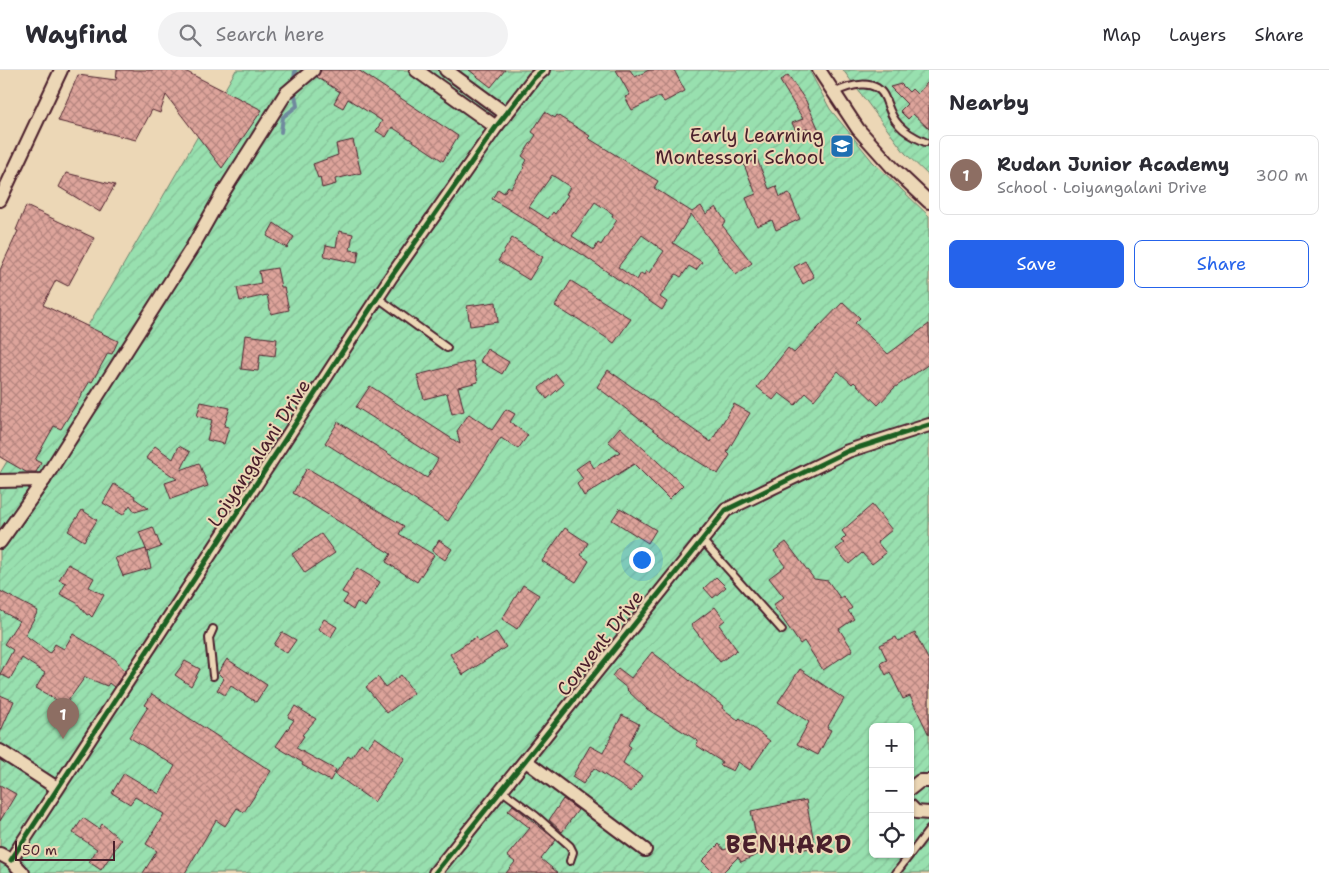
<!DOCTYPE html>
<meta charset="utf-8">
<style>
body{margin:0;font-family:"Shantell Sans",sans-serif;background:#f2f2f3;color:#2b2b33}
.controls{position:absolute;right:15px;bottom:15px;display:grid;overflow:hidden;border-radius:8px;box-shadow:0 1px 4px #0004}
.controls button{width:45px;height:45px;display:grid;place-items:center;padding:0;border:0;border-bottom:1px solid #e1e1e2;background:#fff;color:#2b2b33;font:25px sans-serif}
.scale{position:absolute;left:15px;bottom:12px;width:100px;box-sizing:border-box;padding-left:5px;border:2px solid #4a1f2b;border-top:0;font-size:14px;line-height:18px;white-space:nowrap;color:#4a1f2b;-webkit-text-stroke:4px #ecd7b6;paint-order:stroke}
.you{position:absolute;left:641px;top:489px;width:18px;height:18px;margin:-12px;border:4px solid #fff;border-radius:50%;background:#1a73e8;box-shadow:0 0 0 8px #1a73e833}
.badge{display:grid;place-items:center;width:32px;height:32px;border-radius:50%;background:#2563eb;color:#fff;font-size:16px;font-weight:700}
.pin{position:absolute;translate:-50% -41px;filter:drop-shadow(0 1px 2px #0008)}
.pin::after{content:'';position:absolute;top:26px;width:18px;height:15px;background:inherit;clip-path:polygon(0 0,100% 0,50% 100%)}
.list{margin:0;padding:0;list-style:none}
h2{display:flex;justify-content:space-between;align-items:center;height:65px;margin:0;padding:0 20px;font-size:21px}
h2 small{font-size:16px;font-weight:400;color:#7c7c81}
.list li{display:grid;grid-template-columns:32px 1fr auto;gap:15px;align-items:center;box-sizing:border-box;height:80px;margin:0 10px 10px;padding:0 10px;border:1px solid #e1e1e2;border-radius:8px}
.list b{display:block;font-size:19px;white-space:nowrap}
.list p{margin:0;font-size:16px;white-space:nowrap;color:#7c7c81}
.list em{font-size:16px;font-style:normal;color:#7c7c81}
.actions{display:flex;gap:10px;padding:15px 20px}
.actions a{flex:1;padding:11px 0;border:1px solid #2563eb;border-radius:8px;text-align:center;font-size:18px;color:#2563eb}
.actions .main{background:#2563eb;color:#fff}
.icon{flex:none;width:28px;height:28px;fill:none;stroke:currentColor;stroke-width:2;stroke-linecap:round;stroke-linejoin:round}
.map{position:relative;flex:none;width:929px;height:803px;overflow:hidden}
header{display:flex;align-items:center;gap:30px;box-sizing:border-box;height:70px;padding:0 25px;background:#fff;border-bottom:1px solid #e1e1e2}
header strong{font-size:24px}
nav{display:flex;gap:28px;margin-inline-start:auto;font-size:18px}
.search{width:350px;height:45px;background:#f2f2f3;display:flex;align-items:center;gap:12px;box-sizing:border-box;padding:0 18px;border-radius:28px;color:#7c7c81;font-size:19px}
main{display:flex}
aside{flex:1;background:#fff}
.map>svg:first-child{display:block}
.garden{fill:url(#garden-furrows);stroke:#71806d;fill-rule:evenodd}
.lines{fill:none;stroke-linecap:round;stroke-linejoin:round}
.stream{stroke:#708a9e;stroke-width:4}
.building{fill:url(#building-cross-hatch);stroke:#4a1f2b;fill-rule:evenodd}
.service-casing{stroke:#4a1f2b;stroke-width:10}
.minor-casing{stroke:#4a1f2b;stroke-width:16}
.service{stroke:#ecd7b6;stroke-width:6}
.minor{stroke:#ecd7b6;stroke-width:12}
.cycleway-casing{stroke:#ecd7b6;stroke-width:8}
.cycleway{stroke:#1b5e20;stroke-width:5}
.labels{text-anchor:middle;dominant-baseline:central;stroke-width:4;stroke-linejoin:round;paint-order:stroke}
.poi-label{font-size:19px;fill:#4a1f2b;stroke:#ecd7b6;text-anchor:end}
.street-label{font-size:19px;fill:#4a1f2b;stroke:#ecd7b6}
.district-label{font-size:24px;font-weight:bold;letter-spacing:1px;fill:#4a1f2b;stroke:#ecd7b6}
</style>
<header>
<strong>Wayfind</strong>
<div class="search"><svg class="icon" aria-label="search" viewBox="0 0 24 24"><circle cx="10" cy="10" r="6"/><path d="M15 15l6 6"/></svg>Search here</div>
<nav><a>Map</a><a>Layers</a><a>Share</a></nav>
</header>
<main>
<div class="map">
<svg width="929" height="803" viewBox="0 0 929 803">
<defs>
<pattern id="garden-furrows" width="10" height="10" patternUnits="userSpaceOnUse" patternTransform="scale(1.25)"><rect width="10" height="10" fill="#98e0af"/><path d="M-1 1l2-2M0 10L10 0M9 11l2-2" fill="none" stroke="#84c097"/></pattern>
<pattern id="building-cross-hatch" width="8" height="8" patternUnits="userSpaceOnUse" patternTransform="scale(1.25)"><rect width="8" height="8" fill="#dda49b"/><path d="M0 0l8 8M0 8l8-8" fill="none" stroke="#b5857f"/></pattern>
</defs>
<rect width="100%" height="100%" fill="#ecd7b6"/>
<filter id="ink" filterUnits="userSpaceOnUse"><feTurbulence type="fractalNoise" baseFrequency=".02" numOctaves="2"/><feDisplacementMap in="SourceGraphic" scale="10" xChannelSelector="R" yChannelSelector="G"/><feConvolveMatrix kernelMatrix="1 2 1 2 8 2 1 2 1" color-interpolation-filters="sRGB"/></filter>
<g filter="url(#ink)">
<g class="garden">
<path d="M236,0H809L830,39L873,92L929,146V803H0V403L109,220ZM873,657H910V784H873Z"/>
<path d="M843,0H929V106L905,83Z"/>
</g>
<g class="lines">
<g class="stream">
<path d="M294,12L295,0"/>
<path d="M281,62L283,47L297,36L294,19"/>
</g>
</g>
<g class="building">
<path d="M117,0H183L262,40L222,98L166,25L160,43L152,40L136,70L58,51L78,5L116,10Z"/>
<path d="M321,0H358L458,66L443,91L392,57L386,67L376,61L382,51L373,45L348,29L343,38L334,33L340,22L317,7Z"/>
<path d="M469,0H505L491,17Z"/>
<path d="M616,0H630L635,7L649,0H674L685,21L664,32L660,26L632,40L625,27L630,25Z"/>
<path d="M788,5L806,31L822,67L816,70L808,58L797,63L792,53L803,49L780,11Z"/>
<path d="M929,11V59L913,44L908,49L900,41L907,34L890,17L901,14L909,22L912,19L917,24Z"/>
<path d="M545,42L555,48L557,45L590,66L588,68L658,111L654,118L692,142L701,136L706,144L716,137L726,152L722,155L752,193L736,205L691,144L673,173L702,192L696,200L689,196L681,207L676,204L660,227L667,232L662,240L583,185L492,129L498,119L504,123L508,116L511,118L524,98L523,97L527,90L522,86L536,65L532,62ZM552,105L570,117L566,124L568,125L555,144L553,142L548,149L529,137ZM595,132L613,144L612,147L617,150L601,175L598,173L594,180L572,166ZM642,165L664,181L649,203L646,201L644,205L641,203L637,210L618,197Z"/>
<path d="M353,70L361,103L335,109L336,114L322,118L320,107L318,108L313,94L338,85L336,74Z"/>
<path d="M757,89L769,119L776,116L780,127L789,123L800,149L776,160L772,150L757,156L746,128L756,124L744,95Z"/>
<path d="M66,103L115,115L100,142L59,117Z"/>
<path d="M26,136L94,168L68,216L56,210L43,235L118,271L112,284L108,283L92,312L90,311L61,359L54,356L35,390L41,393L36,402H26L0,387V200L18,161L16,160Z"/>
<path d="M274,153L294,167L287,178L267,166Z"/>
<path d="M339,161L353,164L350,180L359,181L357,193L324,186L326,175L336,177Z"/>
<path d="M512,168L543,187L529,210L498,191Z"/>
<path d="M805,191L814,207L803,214L794,197Z"/>
<path d="M277,198L281,217H284L289,240L271,244L267,225L240,231L237,218L261,213L259,201Z"/>
<path d="M571,211L631,249L614,273L575,247L574,248L555,236Z"/>
<path d="M496,232L498,252L470,256L467,236Z"/>
<path d="M843,232L860,248L855,253L888,284L929,254V294L894,318L878,335L854,312L852,314L838,301L814,330L806,323L795,335L779,323L773,330L757,317L788,278L794,283Z"/>
<path d="M245,265L277,269L275,286L260,284L258,301L241,299Z"/>
<path d="M487,279L509,292L502,304L480,291Z"/>
<path d="M473,291L478,312L458,317L464,341L452,344L447,323L424,329L417,305Z"/>
<path d="M608,300L711,372L734,334L750,343L727,382L730,385L718,404L683,382L597,317Z"/>
<path d="M556,304L564,314L547,329L539,318Z"/>
<path d="M370,316L460,374L457,361L469,344L492,360L506,339L515,344L510,352L528,365L518,379L501,368L448,451L325,373L338,352L427,408L438,389L356,337Z"/>
<path d="M201,332L230,338L224,356L229,357L224,374L207,370L212,350L197,346Z"/>
<path d="M620,357L683,415L669,429L634,394L584,426L577,414L583,409L576,399L589,390L594,398L620,382L608,371Z"/>
<path d="M155,376L173,389L179,376L190,382L181,400L199,393L208,416L171,429L165,413L177,409L146,388Z"/>
<path d="M307,398L404,456L399,464L434,485L417,512L386,492L391,484L293,423Z"/>
<path d="M114,414L135,426L134,428L148,438L135,442L130,435L123,445L103,433Z"/>
<path d="M872,435L892,460L877,472L886,483L872,494L862,483L849,494L836,479L844,473L841,471L846,466L842,461Z"/>
<path d="M620,438L656,460L648,473L612,450Z"/>
<path d="M82,440L97,450L84,471L68,461Z"/>
<path d="M153,457L161,477L147,482L146,479L151,498L123,506L115,488L146,479L139,462Z"/>
<path d="M565,458L588,473L581,485L589,491L576,512L542,491Z"/>
<path d="M321,464L335,483L305,503L292,484Z"/>
<path d="M439,470L452,479L445,490L432,481Z"/>
<path d="M786,472L814,509L828,511L840,528L843,526L852,538L848,541L854,549L839,559L853,580L823,600L804,571L800,574L773,535L784,527L769,508L785,496L774,481Z"/>
<path d="M68,494L94,508L89,517L104,525L92,547L89,544L87,545L77,533L60,524L66,513L59,510Z"/>
<path d="M357,498L380,512L365,537L357,532L353,540L343,533L348,525L342,522Z"/>
<path d="M716,507L726,517L713,528L704,518Z"/>
<path d="M523,515L539,525L517,559L502,549Z"/>
<path d="M0,521L38,541L25,565L50,583L55,574L64,579L73,564L115,589L125,601L114,617L109,613L107,616L85,607L65,635L36,618L45,603L22,588L10,609L0,604L13,580L4,574L19,551L0,540Z"/>
<path d="M715,537L725,550L719,555L737,580L720,592L691,555Z"/>
<path d="M324,549L337,557L331,567L318,559Z"/>
<path d="M282,562L296,570L287,583L274,575Z"/>
<path d="M496,562L506,577L463,605L450,584L476,567L479,572Z"/>
<path d="M915,563L929,591V665L910,626L903,629L890,602L886,605L880,593L887,590L880,575L896,567L898,571Z"/>
<path d="M652,582L723,636L722,638L738,650L740,648L770,671L750,700L738,692L733,701L720,695L722,692L696,675L698,671L647,639L627,620L628,619L612,606L618,598L631,608Z"/>
<path d="M227,589L267,615L256,632L231,616L225,625L217,620L224,609L218,603Z"/>
<path d="M185,591L200,599L191,616L175,605Z"/>
<path d="M800,599L844,629L827,658L831,660L818,685L797,674L809,652L778,632Z"/>
<path d="M401,605L414,623L387,643L366,617L378,607L385,617Z"/>
<path d="M152,624L271,701L244,742L237,738L225,756L216,750L185,803H143L157,781L146,774L164,744L135,727L130,734L112,723L124,703L159,724L175,696L129,667L148,637L145,635Z"/>
<path d="M0,625L14,631L0,663Z"/>
<path d="M295,636L316,649L302,665L304,666L296,678L336,700L330,711L302,695L303,693L276,676L294,650L288,647Z"/>
<path d="M622,645L639,654L628,675L631,677L623,693L642,706L631,722L594,698L583,714L572,707L590,676L603,683Z"/>
<path d="M375,667L405,688L374,732L335,704L348,686L351,688L361,673L367,678Z"/>
<path d="M0,715L16,724L0,751Z"/>
<path d="M563,729L578,740L562,762L549,750Z"/>
<path d="M806,730L815,777L795,781L793,769L741,792L738,787L722,803H714L702,791L719,774L724,780L756,766L751,741Z"/>
<path d="M513,735L556,770L541,789L558,803H506L515,792L507,786L530,758L508,741Z"/>
<path d="M83,748L99,759L102,754L121,770L101,800L89,792L97,779L73,763Z"/>
</g>
<g class="lines">
<g class="service-casing">
<g id="service">
<path d="M834,23C849,15 876,7 885,28C889,38 891,47 899,55C906,63 916,68 925,72"/>
<path d="M378,228L447,278"/>
<path d="M702,470L782,560"/>
<path d="M213,559L209,568L213,606"/>
<path d="M501,720L536,746L570,776L573,782L570,791"/>
<path d="M896,803L929,760"/>
</g>
</g>
<g class="minor-casing">
<g id="minor">
<path d="M416,0L496,57"/>
<path d="M446,0L506,44"/>
<path d="M819,0L858,59L892,97L929,132"/>
<path d="M0,130L61,0"/>
<path d="M0,411L44,410"/>
<path d="M0,472L44,410L193,176L224,121L286,23L313,0"/>
<path d="M0,681L57,718"/>
<path d="M526,691L645,780"/>
<path d="M910,719L920,711H929"/>
<path d="M910,736L916,742L929,743"/>
<path d="M0,784L11,790L23,803"/>
<path d="M11,790L391,207L496,57L534,8L543,0"/>
<path d="M435,803L726,440L848,381L929,355"/>
</g>
</g>
<use href="#service" class="service"/>
<use href="#minor" class="minor"/>
<g class="cycleway-casing">
<g id="cycleway">
<path d="M11,790L391,207L496,57L534,8L543,0"/>
<path d="M435,803L726,440L848,381L929,355"/>
</g>
</g>
<use href="#cycleway" class="cycleway"/>
</g>
</g>
<defs>
<g id="school-square" transform="scale(1.25)"><rect x="-9" y="-9" width="18" height="18" rx="4" fill="#1f6fb2" stroke="#ecd7b6"/><path d="M0-5L7-2L0 1L-7-2ZM-4 1L0 2.5L4 1V4Q0 6-4 4Z" fill="#fff"/></g>
</defs>
<g fill-rule="evenodd">
<use href="#school-square" x="842" y="76"/>
</g>
<g class="labels">
<g class="poi-label">
<text x="824" y="65">Early Learning<tspan x="824" dy="22">Montessori School</tspan></text>
</g>
<g class="street-label">
<text transform="translate(259 383) rotate(-57)">Loiyangalani Drive</text>
<text transform="translate(600 573) rotate(-52)">Convent Drive</text>
</g>
<g class="district-label">
<text x="789" y="775">BENHARD</text>
</g>
</g>
</svg>
<div class="controls">
<button>+</button>
<button>−</button>
<button><svg class="icon" aria-label="locate" viewBox="0 0 24 24"><circle cx="12" cy="12" r="6"/><path d="M12 2v4M12 18v4M2 12h4M18 12h4"/></svg></button>
</div>
<div class="scale">50 m</div>
<div class="you"></div>
<div class="pin badge" style="left:63px;top:669px;background:#8d6e63">1</div>
</div>
<aside>
<h2>Nearby<small></small></h2>
<ul class="list">
<li><span class="badge" style="background:#8d6e63">1</span><div><b>Rudan Junior Academy</b><p>School · Loiyangalani Drive</p></div><em>300 m</em></li>
</ul>
<div class="actions"><a class="main">Save</a><a>Share</a></div>
</aside>
</main>
